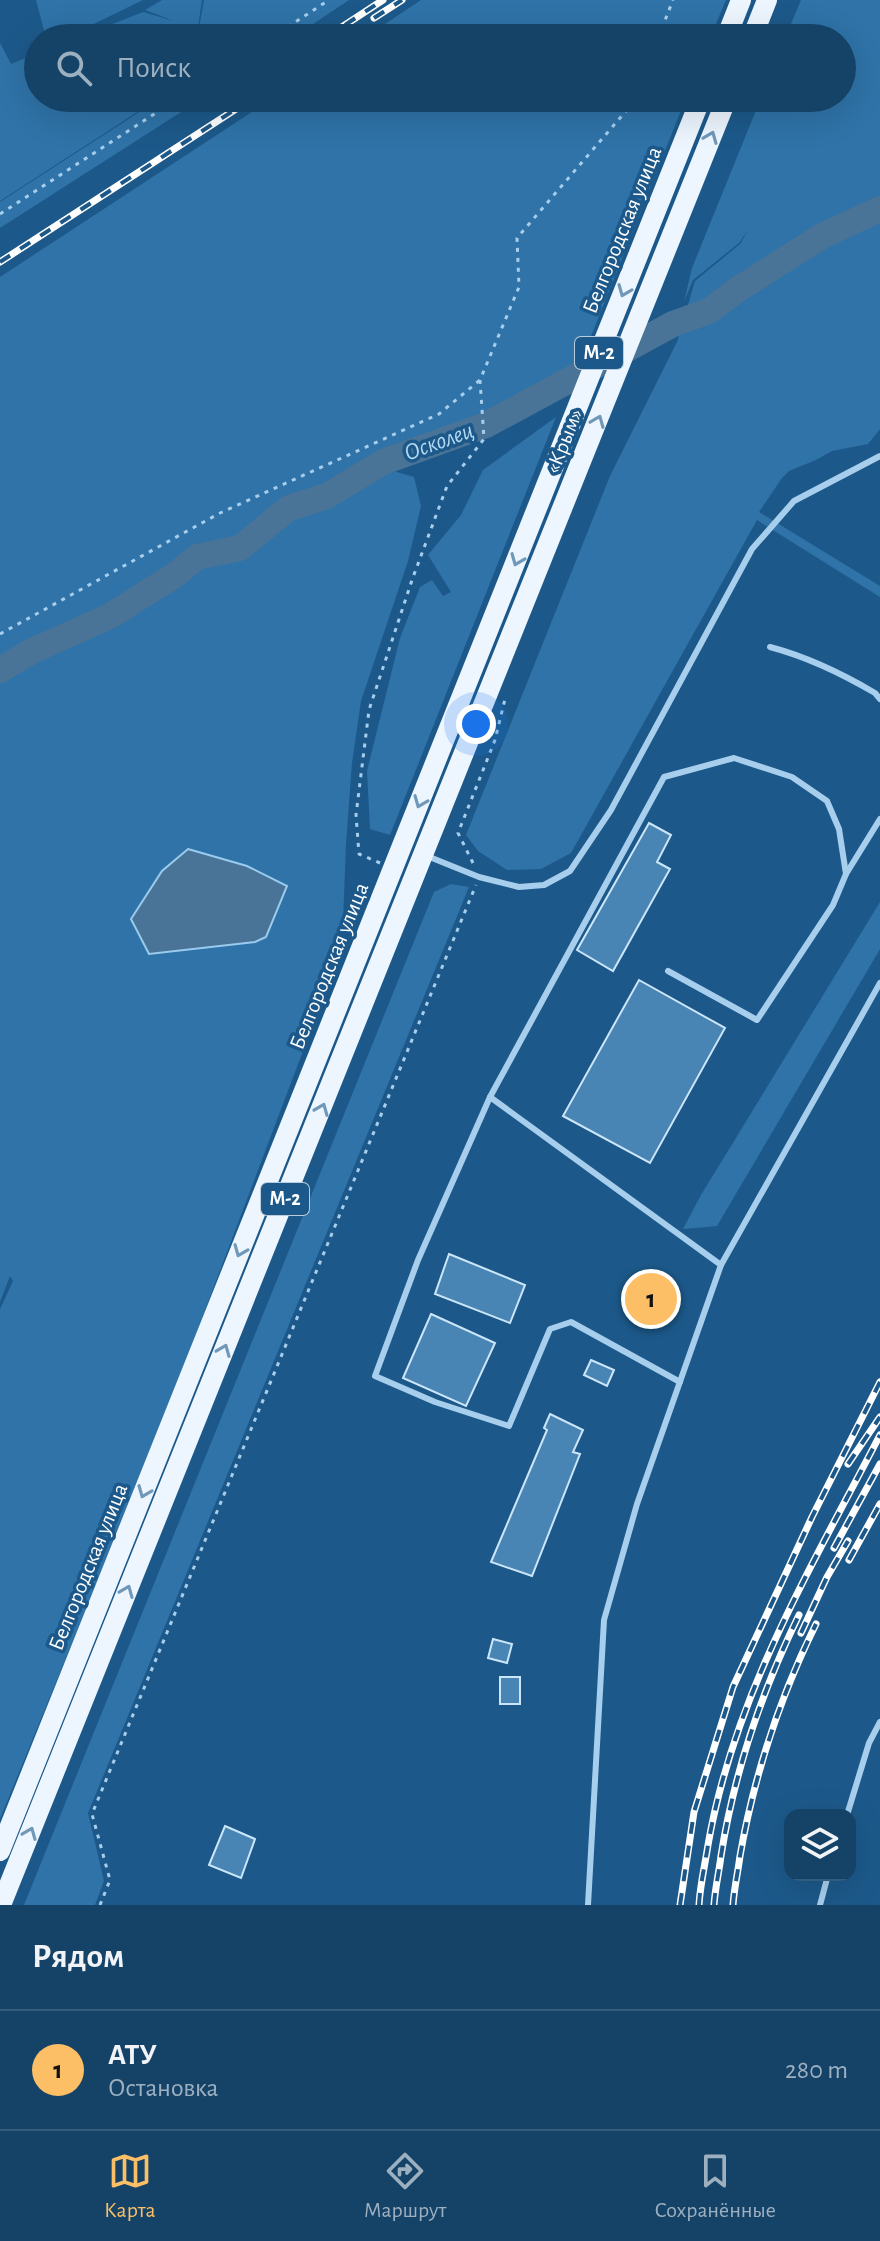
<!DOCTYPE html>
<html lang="ru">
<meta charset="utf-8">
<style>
body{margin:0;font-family:"Alegreya Sans",sans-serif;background:#1e4a6e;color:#f1f3f6}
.controls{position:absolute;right:24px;bottom:24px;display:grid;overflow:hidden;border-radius:16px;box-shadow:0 8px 32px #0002}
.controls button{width:72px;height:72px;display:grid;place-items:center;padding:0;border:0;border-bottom:2px solid #345c7c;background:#154368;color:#f1f3f6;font:40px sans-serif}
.you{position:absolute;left:476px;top:724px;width:28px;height:28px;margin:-20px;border:6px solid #fff;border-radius:50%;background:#1a73e8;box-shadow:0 0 0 12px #1a73e833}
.badge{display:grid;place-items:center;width:52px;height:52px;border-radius:50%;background:#fcbf65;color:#111;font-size:26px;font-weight:700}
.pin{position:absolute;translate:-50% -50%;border:4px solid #fff;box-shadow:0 2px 8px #0006}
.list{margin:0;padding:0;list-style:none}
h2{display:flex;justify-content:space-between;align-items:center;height:104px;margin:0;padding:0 32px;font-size:34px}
h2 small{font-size:26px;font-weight:400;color:#9db0c0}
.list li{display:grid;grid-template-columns:52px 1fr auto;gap:24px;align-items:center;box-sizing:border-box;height:120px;padding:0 32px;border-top:2px solid #345c7c}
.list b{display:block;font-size:30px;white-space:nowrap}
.list p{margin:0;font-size:26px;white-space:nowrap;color:#9db0c0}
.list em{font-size:26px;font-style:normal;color:#9db0c0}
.icon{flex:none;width:44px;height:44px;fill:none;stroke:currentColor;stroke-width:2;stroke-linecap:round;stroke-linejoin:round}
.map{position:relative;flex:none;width:880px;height:1905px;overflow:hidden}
.search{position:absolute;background:#154368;box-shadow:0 8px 32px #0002;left:24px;right:24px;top:24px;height:88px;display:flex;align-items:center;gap:20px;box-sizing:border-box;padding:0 28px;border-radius:44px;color:#9db0c0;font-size:30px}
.sheet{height:224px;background:#154368}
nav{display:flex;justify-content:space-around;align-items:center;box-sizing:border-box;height:112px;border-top:2px solid #345c7c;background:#154368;font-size:22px;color:#9db0c0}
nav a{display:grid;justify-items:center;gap:4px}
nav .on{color:#fcbf65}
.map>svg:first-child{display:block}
.green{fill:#2f73a8}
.water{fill:#497497;stroke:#9acbee;stroke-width:2}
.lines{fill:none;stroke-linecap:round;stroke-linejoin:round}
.river{stroke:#497497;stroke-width:26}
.building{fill:#4985b4;stroke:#cce6f9;stroke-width:2}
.path{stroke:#a7ceec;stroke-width:3;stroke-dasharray:4 6;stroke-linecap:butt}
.service{stroke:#a7ceec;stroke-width:6}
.primary{stroke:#edf6ff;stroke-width:20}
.rail-casing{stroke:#fff;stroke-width:7}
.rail{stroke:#1c598a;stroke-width:4;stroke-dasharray:12;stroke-linecap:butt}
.oneway{stroke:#7098b9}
.labels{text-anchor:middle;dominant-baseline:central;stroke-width:7;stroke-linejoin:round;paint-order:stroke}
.shield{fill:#1c598a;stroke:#bbcddc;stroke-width:2}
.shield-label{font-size:20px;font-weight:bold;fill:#fff}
.street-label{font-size:22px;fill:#fff;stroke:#1c598a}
.water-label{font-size:24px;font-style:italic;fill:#b3d8f3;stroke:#1c598a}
</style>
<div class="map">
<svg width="880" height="1905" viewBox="0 0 880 1905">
<rect width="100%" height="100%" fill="#1c598a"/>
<g class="green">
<path d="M36,0H143L65,38H46Z"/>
<path d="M162,0H202L197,34L205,38H77L143,12L174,21L145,10Z"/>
<path d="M204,0H349L292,38H208L198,33Z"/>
<path d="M421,0H726L710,38H364Z"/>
<path d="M801,0H880V429L868,444L832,451L816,460L789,471L782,478L759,512L880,586V597L757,520L571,853L541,869L507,870L478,851L466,835L610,476L677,342L695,281L740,244L748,230L739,243L693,280L684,302L692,268L761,98H842V38H785Z"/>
<path d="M0,43L11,64L38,53V98H159L0,201Z"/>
<path d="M161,98H203L0,228V202Z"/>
<path d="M273,98H686L576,374L566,378L485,422L382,459L325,494L294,501L240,543L197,551L193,556L108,613L30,648L0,666V277Z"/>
<path d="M556,417L390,835L370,829L367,771L400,638L420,587L432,580L443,596L451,592L428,555L461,515L483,470Z"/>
<path d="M390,470L414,477L421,506L408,561L361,701L352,763L346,844L342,948L162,1424L0,1819V1309L13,1281L10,1276L0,1302V676L33,658L151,603L202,566L240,557L290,517L341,500Z"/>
<path d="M451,884L469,887L88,1813L104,1881L95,1905H24L434,892Z"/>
<path d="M880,902V949L717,1226L683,1229L701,1195Z"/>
</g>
<path class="water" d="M188,849L247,866L287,886L266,937L255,942L149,954L131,919L162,871Z"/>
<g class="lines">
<path class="river" d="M0,670L32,651L110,616L175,575L197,557L240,548L289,508L327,496L383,462L486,425L673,324L709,311L737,290L822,236L880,209"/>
</g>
<g class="building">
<path d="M649,823L671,835L657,862L670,869L613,971L577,950Z"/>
<path d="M639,980L725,1028L650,1163L563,1116Z"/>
<path d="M449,1254L525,1285L510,1323L435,1294Z"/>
<path d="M654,1284L666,1289L655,1316L643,1311Z"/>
<path d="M431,1314L495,1343L466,1406L403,1378Z"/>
<path d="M591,1360L614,1370L607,1386L584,1375Z"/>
<path d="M550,1414L583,1430L573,1452L580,1454L532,1576L491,1562L547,1430L544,1428Z"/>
<path d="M493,1639L512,1644L507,1663L488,1658Z"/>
<rect x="500" y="1677" width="20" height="27"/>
<path d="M225,1826L255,1839L241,1878L209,1865Z"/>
</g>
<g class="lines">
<g class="path">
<path d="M271,38L329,0"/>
<path d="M658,38L673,0"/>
<path d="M0,214L179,98"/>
<path d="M0,634L220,513L439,414L480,380"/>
<path d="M380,863L359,854L356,815L369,710L412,580L447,486L484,439L480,380L519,287L517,238L632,104L634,98"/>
<path d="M473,863L458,833L495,740L505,699"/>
<path d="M100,1905L110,1880L92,1814L476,885"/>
</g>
<g class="service">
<path d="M770,647C808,657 841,673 875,693L880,699"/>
<path d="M427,856L479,877L519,887L544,885L570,871L611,810L752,549L794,501L880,456"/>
<path d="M846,874L880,819"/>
<path d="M668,971L757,1020L833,905L846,874L839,829L827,801L792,777L734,758L664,777L490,1097L721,1265"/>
<path d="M490,1097L418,1260L375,1376L435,1402L509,1426L550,1329L571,1322L680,1382"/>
<path d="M847,1815L869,1743L880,1722"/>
<path d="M588,1905L604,1620L637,1504L721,1265L880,983"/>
<path d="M820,1905L828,1875"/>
</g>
<g class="primary">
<path d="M726,38L741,0"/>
<path d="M752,38L767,0"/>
<path d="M0,1851L701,98"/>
<path d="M1,1905L727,98"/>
</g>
<g class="rail-casing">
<g id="rail">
<path d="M374,18L402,0"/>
<path d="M325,38L383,0"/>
<path d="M0,262L253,98"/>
<path d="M848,1464L880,1417"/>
<path d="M834,1548L880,1464"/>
<path d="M849,1560L880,1504"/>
<path d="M801,1633L827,1577L848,1541"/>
<path d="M680,1905L694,1812L733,1687L812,1517L880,1382"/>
<path d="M699,1905C700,1885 705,1865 708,1845C734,1695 811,1568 880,1435"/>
<path d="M714,1905C715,1889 719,1872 721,1856C734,1773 762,1691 799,1615"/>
<path d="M733,1905C734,1889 738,1872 740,1856C754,1776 780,1697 816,1624"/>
</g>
</g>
<use href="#rail" class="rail"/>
</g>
<defs><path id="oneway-chevron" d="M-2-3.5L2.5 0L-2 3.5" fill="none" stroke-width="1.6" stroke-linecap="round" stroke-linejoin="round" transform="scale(2)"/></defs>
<g class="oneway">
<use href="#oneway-chevron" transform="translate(711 137) rotate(-68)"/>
<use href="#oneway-chevron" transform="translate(624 291) rotate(112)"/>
<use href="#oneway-chevron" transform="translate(598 421) rotate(-68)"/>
<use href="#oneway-chevron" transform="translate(517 560) rotate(112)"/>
<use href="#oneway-chevron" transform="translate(420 802) rotate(112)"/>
<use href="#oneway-chevron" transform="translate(322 1109) rotate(-68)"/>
<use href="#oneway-chevron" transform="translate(240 1251) rotate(112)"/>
<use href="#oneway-chevron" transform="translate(224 1350) rotate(-68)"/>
<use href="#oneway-chevron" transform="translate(144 1492) rotate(112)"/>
<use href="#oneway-chevron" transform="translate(127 1591) rotate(-68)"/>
<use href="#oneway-chevron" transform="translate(30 1833) rotate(-68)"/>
</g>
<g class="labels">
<g class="shield">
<rect x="575" y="337" width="48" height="32" rx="6"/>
<rect x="261" y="1183" width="48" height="32" rx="6"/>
</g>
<g class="shield-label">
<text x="599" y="353">М-2</text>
<text x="285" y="1199">М-2</text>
</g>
<g class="street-label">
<text transform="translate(622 230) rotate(-68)">Белгородская улица</text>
<text transform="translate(564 441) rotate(-68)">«Крым»</text>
<text transform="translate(329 966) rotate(-68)">Белгородская улица</text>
<text transform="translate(88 1567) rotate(-68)">Белгородская улица</text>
</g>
<g class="water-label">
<text transform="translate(439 442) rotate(-20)">Осколец</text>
</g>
</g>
</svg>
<div class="controls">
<button><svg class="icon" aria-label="layers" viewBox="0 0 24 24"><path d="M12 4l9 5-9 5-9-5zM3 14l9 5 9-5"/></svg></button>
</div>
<div class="you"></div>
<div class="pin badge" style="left:651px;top:1299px">1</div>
<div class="search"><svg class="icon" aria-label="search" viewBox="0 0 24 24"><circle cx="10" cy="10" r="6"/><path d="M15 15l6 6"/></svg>Поиск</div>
</div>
<section class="sheet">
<h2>Рядом<small></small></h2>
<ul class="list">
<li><span class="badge">1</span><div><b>АТУ</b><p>Остановка</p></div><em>280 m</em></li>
</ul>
</section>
<nav>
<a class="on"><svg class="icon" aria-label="map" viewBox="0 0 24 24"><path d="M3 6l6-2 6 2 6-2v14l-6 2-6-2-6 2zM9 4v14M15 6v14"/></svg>Карта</a>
<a><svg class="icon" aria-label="directions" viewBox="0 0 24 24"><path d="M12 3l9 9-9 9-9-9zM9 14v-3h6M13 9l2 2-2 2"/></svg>Маршрут</a>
<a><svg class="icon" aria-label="saved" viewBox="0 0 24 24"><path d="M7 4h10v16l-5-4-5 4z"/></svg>Сохранённые</a>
</nav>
